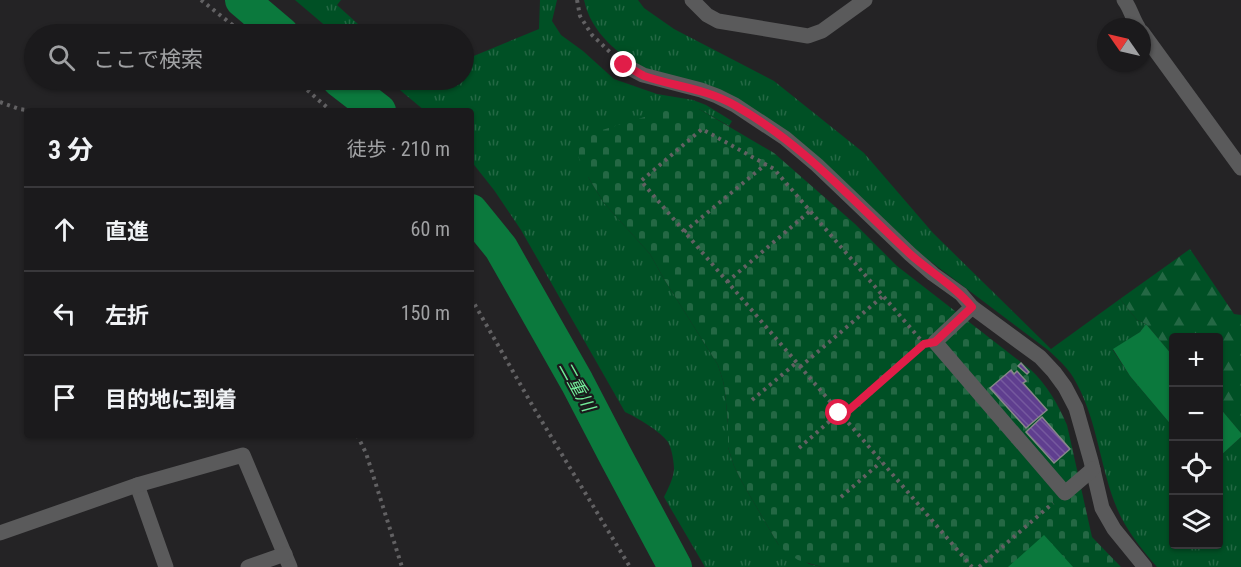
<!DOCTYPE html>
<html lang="ja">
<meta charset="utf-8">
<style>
body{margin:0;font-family:"Roboto Condensed","Noto Sans JP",sans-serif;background:#242325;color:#f1f3f6}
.controls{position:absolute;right:18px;bottom:18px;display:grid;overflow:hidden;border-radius:6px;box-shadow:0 2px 4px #0004}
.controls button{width:54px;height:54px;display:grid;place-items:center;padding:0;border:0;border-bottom:2px solid #39383b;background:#1b1a1c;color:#f1f3f6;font:30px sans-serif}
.compass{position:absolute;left:1097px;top:18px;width:54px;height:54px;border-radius:50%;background:#1b1a1c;box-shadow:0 2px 4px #0004;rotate:304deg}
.stop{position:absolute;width:18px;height:18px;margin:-14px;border:4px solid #e11d48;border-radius:50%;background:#fff}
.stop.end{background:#e11d48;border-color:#fff;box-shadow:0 2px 6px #0008}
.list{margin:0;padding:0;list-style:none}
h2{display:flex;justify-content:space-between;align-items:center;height:78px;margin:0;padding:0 24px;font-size:26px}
h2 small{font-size:20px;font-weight:400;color:#a0a1a3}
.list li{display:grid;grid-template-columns:39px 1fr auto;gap:18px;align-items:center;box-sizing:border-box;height:84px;padding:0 24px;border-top:2px solid #39383b}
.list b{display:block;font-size:22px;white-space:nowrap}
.list em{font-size:20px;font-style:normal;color:#a0a1a3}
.icon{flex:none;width:33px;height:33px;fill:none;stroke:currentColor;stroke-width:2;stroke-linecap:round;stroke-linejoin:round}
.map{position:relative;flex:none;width:1241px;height:567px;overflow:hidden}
.search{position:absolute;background:#1b1a1c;box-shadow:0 2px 4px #0004;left:24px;top:24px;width:450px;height:66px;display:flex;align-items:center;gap:15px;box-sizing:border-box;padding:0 21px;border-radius:33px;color:#a0a1a3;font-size:22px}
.panel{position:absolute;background:#1b1a1c;box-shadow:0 2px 4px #0004;left:24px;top:108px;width:450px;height:330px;border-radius:6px}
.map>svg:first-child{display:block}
.grass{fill:url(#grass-tufts)}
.forest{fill:url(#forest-firs)}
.cemetery{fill:url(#cemetery-stones)}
.water{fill:#0b793d}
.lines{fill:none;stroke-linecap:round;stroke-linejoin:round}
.river{stroke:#0b793d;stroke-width:34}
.building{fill:url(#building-back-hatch);stroke:#88878a;stroke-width:1.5}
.path{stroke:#626163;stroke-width:4;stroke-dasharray:3 4.5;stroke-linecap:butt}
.minor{stroke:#5a5a5b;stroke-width:15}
.route{stroke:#e11d48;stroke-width:8}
.labels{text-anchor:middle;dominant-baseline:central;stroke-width:4.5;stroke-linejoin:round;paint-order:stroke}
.water-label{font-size:18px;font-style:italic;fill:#73ec99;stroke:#1a1a1c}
</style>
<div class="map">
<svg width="1241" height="567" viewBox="0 0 1241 567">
<defs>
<pattern id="grass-tufts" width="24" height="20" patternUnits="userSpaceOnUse" patternTransform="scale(1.5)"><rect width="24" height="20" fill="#005025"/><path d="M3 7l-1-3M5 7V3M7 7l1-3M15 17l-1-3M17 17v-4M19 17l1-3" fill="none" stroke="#246844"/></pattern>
<pattern id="forest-firs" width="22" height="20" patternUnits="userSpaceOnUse" patternTransform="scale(1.5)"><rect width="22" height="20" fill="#005025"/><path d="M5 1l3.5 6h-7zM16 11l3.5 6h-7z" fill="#246844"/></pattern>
<pattern id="cemetery-stones" width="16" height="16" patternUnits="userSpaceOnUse" patternTransform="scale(1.5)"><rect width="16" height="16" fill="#005025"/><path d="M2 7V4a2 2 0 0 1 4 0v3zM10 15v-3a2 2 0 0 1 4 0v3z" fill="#246844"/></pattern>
<pattern id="building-back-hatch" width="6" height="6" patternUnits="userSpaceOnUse" patternTransform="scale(1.5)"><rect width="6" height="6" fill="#5f3e8f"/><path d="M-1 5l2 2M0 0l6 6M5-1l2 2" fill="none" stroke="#75599e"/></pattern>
</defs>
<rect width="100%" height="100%" fill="#242325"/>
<g class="grass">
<path d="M295,0H341L337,5L369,34H335Z"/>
<path d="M540,0H557L552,21L561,35L583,51L614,79L657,94L693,100L706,105L732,121L729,126L699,109L588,177L604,203L650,254L664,279L718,365L723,381L725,391L728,424V447L734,466L742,482L778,544L809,564L822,567H705L664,497C668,489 673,479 674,470C674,463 672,449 668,442C660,431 638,418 625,412L521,230L494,190L471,161V111H425L388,80H464V60L539,29Z"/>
<path d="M584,0H638L644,8L674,29L774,81L864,153L933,233L1051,349L1120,299L1137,320L1146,324L1140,332L1113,350L1130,376L1173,427L1174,544H1218L1219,457L1241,437V567H1157C1139,546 1124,528 1114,501C1099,460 1096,415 1073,377C1067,367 1057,358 1048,350L914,249L794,136L646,70C619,55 591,33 584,0Z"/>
</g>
<path class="forest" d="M1190,249L1234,314L1241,315V433L1219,407L1218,338H1174L1173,356L1146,324L1137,320L1120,299Z"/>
<path class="cemetery" d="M677,107L699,109L774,153L855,224L897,266L1031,370C1047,385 1058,404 1067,425L1092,537L1121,567H822L798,560L786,552L778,544L742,482L734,466L728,447V424L725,391L723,381L718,365L664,279L650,254L604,203L588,177L577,154L573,139Z"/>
<g class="water">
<path d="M1146,324L1173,356V427L1130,376L1113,349L1140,332Z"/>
<path d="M1219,407L1241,433V437L1219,457Z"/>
<path d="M1044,535L1073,567H1008Z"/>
</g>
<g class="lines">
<g class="river">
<path d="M242,0L282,34"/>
<path d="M339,80L379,111"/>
<path d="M471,211L501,248L577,382L615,455L675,567"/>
</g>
</g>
<g class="building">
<path d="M1021,363L1029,372L1027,374L1018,366Z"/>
<path d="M1011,370L1014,374L1017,371L1026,381L1023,383L1047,410L1026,428L990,388Z"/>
<path d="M1042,417L1070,449L1054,463L1026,432Z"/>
</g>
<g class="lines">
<g class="path">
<path d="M201,0L244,34"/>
<path d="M577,0L580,16L592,35L613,55"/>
<path d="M296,80L331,111"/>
<path d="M0,102L19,109L33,111"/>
<path d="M684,232L766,164"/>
<path d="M727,282L810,211"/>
<path d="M471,298L535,410L630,567"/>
<path d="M920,339L774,169L702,129L641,181L972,567"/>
<path d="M800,367L883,296"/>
<path d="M752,400L796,363"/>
<path d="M842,416L920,347"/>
<path d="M357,435L366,453L402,567"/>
<path d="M799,448L839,413"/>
<path d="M841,497L881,462"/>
<path d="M979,567L1053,503"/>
</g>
<g class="minor">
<path d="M692,0L707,15L718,21L808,36L822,31L865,0"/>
<path d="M1124,0C1131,9 1132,18 1138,27"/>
<path d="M1142,32L1241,168"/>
<path d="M624,65L643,75L701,90L717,96L735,105L785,138L817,165L910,254L933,274L961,294L972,307L1040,357L1054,372L1065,387L1076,408L1091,461L1102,508L1114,529L1145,567"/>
<path d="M972,307L935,342L1065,493L1093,469"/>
<path d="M137,485L166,567"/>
<path d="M0,533L137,485L243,455L290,567"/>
<path d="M248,567L285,554"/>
</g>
</g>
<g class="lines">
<path class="route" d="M624,65C631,68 638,73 644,76C676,87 705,88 736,106C804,145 853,201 910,254C930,272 955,286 972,307L935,342L924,344L842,416L839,413"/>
</g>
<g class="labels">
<g class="water-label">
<text transform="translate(577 386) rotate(61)">二重川</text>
</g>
</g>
</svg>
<div class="controls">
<button>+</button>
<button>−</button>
<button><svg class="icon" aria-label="locate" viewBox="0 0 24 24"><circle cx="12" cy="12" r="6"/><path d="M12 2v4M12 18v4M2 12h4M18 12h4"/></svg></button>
<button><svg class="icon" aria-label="layers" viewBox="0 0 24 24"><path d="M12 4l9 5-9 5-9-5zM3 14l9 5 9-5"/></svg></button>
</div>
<svg class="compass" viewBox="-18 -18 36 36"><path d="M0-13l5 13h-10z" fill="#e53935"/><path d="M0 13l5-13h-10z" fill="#a0a1a3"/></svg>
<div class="stop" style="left:839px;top:413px"></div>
<div class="stop end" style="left:624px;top:65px"></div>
<div class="search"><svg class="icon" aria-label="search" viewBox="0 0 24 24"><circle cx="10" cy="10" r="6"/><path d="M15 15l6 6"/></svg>ここで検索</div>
<section class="panel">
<h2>3 分<small>徒歩 · 210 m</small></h2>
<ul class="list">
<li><svg class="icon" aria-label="ahead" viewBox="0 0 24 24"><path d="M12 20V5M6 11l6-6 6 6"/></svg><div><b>直進</b></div><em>60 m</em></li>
<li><svg class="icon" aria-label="left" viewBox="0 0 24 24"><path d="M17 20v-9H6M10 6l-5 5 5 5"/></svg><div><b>左折</b></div><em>150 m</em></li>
<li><svg class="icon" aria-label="arrive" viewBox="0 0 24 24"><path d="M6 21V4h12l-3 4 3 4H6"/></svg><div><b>目的地に到着</b></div></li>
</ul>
</section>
</div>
